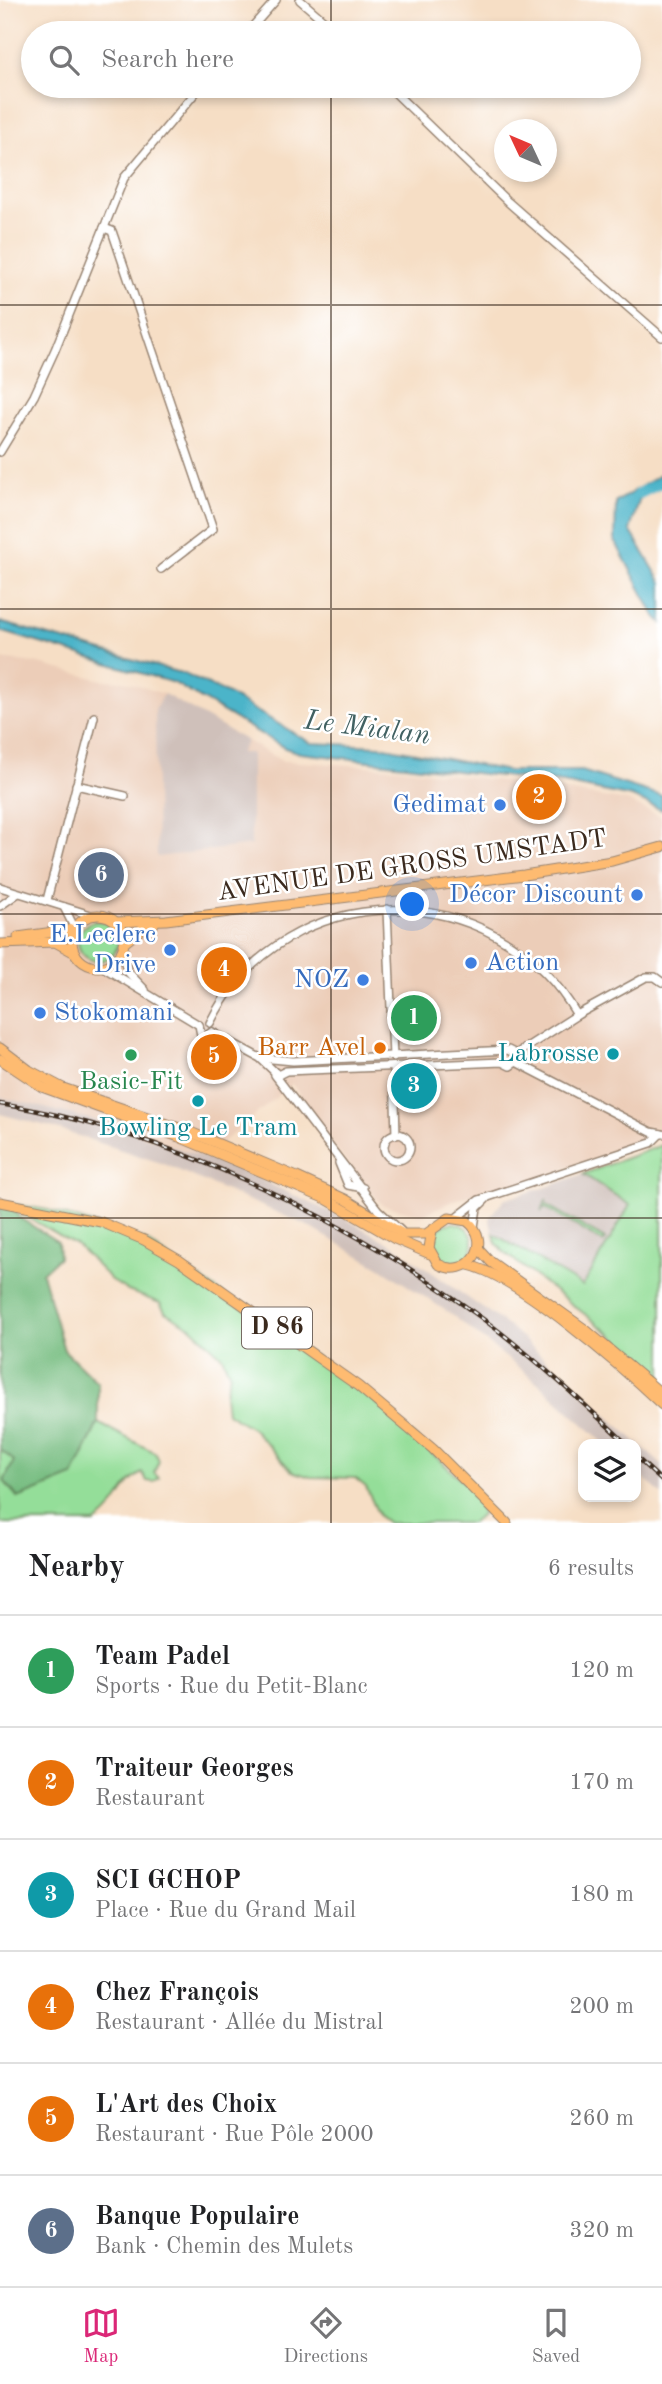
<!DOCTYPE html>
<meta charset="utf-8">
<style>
body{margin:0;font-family:"Old Standard TT",serif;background:#f6f6f6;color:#202124}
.controls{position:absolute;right:21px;bottom:21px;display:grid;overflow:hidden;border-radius:14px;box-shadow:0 4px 10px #0003}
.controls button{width:63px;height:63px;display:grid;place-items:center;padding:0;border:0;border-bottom:2px solid #e0e0e0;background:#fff;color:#202124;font:35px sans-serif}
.compass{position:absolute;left:494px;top:119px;width:63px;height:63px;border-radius:50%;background:#fff;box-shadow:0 4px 10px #0003;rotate:314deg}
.you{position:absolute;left:413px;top:905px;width:24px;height:24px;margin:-18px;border:5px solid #fff;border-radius:50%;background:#1a73e8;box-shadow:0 0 0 10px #1a73e833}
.badge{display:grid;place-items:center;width:46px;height:46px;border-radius:50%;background:#db2777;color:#fff;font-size:23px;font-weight:700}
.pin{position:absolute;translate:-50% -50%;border:4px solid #fff;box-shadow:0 2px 7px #0006}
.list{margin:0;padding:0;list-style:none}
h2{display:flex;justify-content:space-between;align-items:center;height:91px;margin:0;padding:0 28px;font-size:30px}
h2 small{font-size:23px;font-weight:400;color:#757577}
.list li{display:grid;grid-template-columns:46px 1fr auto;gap:21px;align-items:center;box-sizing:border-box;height:112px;padding:0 28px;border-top:2px solid #e0e0e0}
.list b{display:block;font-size:26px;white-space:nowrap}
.list p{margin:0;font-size:23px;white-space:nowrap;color:#757577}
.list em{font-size:23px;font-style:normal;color:#757577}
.icon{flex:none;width:38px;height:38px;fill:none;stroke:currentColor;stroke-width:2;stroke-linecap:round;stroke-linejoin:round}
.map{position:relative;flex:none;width:662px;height:1523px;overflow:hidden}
.search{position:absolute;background:#fff;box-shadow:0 4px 10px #0003;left:21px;right:21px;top:21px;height:77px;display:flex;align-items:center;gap:18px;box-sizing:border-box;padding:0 24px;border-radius:38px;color:#757577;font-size:26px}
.sheet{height:763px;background:#fff}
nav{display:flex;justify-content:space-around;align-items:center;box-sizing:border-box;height:98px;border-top:2px solid #e0e0e0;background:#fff;font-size:19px;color:#757577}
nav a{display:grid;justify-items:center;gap:4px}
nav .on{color:#db2777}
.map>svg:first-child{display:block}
.built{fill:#eccdb8}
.industrial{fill:#cfc0ba}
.green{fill:#94de99;stroke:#68845c;stroke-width:2}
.forest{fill:#77bd81;stroke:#597450;stroke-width:2}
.water{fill:#4bb4c9;stroke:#436f74;stroke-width:2}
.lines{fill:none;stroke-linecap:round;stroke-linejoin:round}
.river{stroke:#4bb4c9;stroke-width:12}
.minor-casing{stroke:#988472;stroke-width:10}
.major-casing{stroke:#988472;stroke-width:11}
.minor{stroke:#fff;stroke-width:7}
.major{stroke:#febb71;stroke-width:9}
.rail-casing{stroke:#3b2a1e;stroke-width:4.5}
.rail{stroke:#fff;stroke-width:2;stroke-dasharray:5;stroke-linecap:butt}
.grid{fill:none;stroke:#3b2a1e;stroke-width:2;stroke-opacity:0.55}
.shop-dot{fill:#3f7fe0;stroke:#fff;stroke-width:2.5}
.food-dot{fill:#e8710a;stroke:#fff;stroke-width:2.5}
.culture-dot{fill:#0f9aa8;stroke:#fff;stroke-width:2.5}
.leisure-dot{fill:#2e9e5b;stroke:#fff;stroke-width:2.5}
.labels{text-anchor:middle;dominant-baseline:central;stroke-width:5;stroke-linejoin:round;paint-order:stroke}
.shield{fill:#fff;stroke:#766a62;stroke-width:2}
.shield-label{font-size:24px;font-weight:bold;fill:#3b2a1e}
.shop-label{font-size:26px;fill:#366cbe;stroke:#fff;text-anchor:end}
.street-label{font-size:26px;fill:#3b2a1e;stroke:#fff}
.food-label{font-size:26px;fill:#c56008;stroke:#fff;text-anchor:end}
.culture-label{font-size:26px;fill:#0d838f;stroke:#fff;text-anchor:end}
.leisure-label{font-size:26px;fill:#27864d;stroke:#fff}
.water-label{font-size:28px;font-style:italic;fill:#416162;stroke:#fff}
</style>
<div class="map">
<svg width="662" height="1523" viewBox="0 0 662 1523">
<rect width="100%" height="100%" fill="#fff"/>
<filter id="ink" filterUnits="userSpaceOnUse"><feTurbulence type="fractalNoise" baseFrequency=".0143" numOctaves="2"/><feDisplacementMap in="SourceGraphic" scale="14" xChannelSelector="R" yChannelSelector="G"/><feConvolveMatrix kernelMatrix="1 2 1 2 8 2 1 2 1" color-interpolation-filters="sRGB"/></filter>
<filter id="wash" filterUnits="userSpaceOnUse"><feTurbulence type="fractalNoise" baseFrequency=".00686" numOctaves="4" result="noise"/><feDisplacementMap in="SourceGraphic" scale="28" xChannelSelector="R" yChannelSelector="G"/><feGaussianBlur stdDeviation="1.57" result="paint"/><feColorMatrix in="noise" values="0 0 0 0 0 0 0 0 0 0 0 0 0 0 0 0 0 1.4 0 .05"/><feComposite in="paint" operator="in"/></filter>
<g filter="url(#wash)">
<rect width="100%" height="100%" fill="#f6dec5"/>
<path class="built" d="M0,659L35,663L102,680L124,681L164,694L282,761L400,768L525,784L627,801L662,817V1135L545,1176L457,1199L422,1215L382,1205L340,1154L292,1084L205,1157L111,1124L0,1097Z"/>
<g class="industrial">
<path d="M164,694L247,741L240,753H251V845L157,857L155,709Z"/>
<path d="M0,1097L111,1124L242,1171L349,1221L396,1247L512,1329L662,1465V1495L636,1471V1444H605L537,1382L451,1314L379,1267L306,1225L164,1164L51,1127L0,1114Z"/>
<path d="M662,1145V1377L616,1338L505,1253L496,1243L489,1218L505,1199L547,1187Z"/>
</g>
<g class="green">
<circle cx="98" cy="941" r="20"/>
<path d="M662,1145V1378L616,1338L505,1253L496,1243L494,1234L583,1286L630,1205L583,1174Z"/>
<path d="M547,1199L545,1204L605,1239L603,1242L544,1207L541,1212Z"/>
<path d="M12,1204L48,1210L144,1240L358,1386L478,1495L481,1515L472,1523H388L379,1516L366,1487L355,1478L310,1477L292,1471L253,1429L227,1413L225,1394L230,1374L222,1356L191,1327L165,1312L160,1303L128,1291L111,1280L79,1247L22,1214Z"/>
<circle cx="453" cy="1243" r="20"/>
<path d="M98,1423L156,1453L159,1461L154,1473L159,1478L154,1482L147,1481L142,1473C122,1483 118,1510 95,1523H0V1449L15,1461L73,1476Z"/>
</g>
<path class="forest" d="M0,1204H12L20,1218L58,1242L59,1257L42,1273L64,1350L98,1383V1423L73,1476L18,1498L4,1481L14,1461L0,1449Z"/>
<g class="water">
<path d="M662,474V482L640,498L630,530L662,583V623L654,614L615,541L616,502Z"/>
<path d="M0,622L184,674L226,693L311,743L380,746L508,771H582L662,796V810L632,797L563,783L300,753L285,748L174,683L0,631Z"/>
</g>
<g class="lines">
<path class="river" d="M640,493L662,482"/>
</g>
</g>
<g filter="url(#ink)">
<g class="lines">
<g class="minor-casing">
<g id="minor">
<path d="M300,0L338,33"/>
<path d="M247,33L276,0"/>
<path d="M388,86L508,202L662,337"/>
<path d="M104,228L112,231L213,529L161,569"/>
<path d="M0,452L34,396L55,350L124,178L201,86"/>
<path d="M76,785L125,796"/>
<path d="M0,887L94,916"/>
<path d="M47,900L94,717"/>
<path d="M0,906L17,894"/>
<path d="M64,907L75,929"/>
<path d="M387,909L393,1057"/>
<path d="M121,951L128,972L145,990"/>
<path d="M101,966L199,1025"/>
<path d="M210,1023C284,874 495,873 577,1015"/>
<path d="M199,1025L201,1035L206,1036L212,1032"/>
<path d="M212,1032L260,1058L278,1075L286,1071L502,1062L510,1066L516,1062"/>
<path d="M516,1054L577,1015L646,977H655L662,982"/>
<path d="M262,1058L293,1061L508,1050L516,1054V1062"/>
<path d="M516,1062L651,1132L662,1134"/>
<path d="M394,1068L396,1135"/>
<path d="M275,1075L378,1210L401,1231"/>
<circle cx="397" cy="1147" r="13"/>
<path d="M339,1163L348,1185L363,1188"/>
<path d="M456,1218L479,1200L651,1143L660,1134"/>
<path d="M474,1227L477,1208L486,1199"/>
</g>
</g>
<g class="major-casing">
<g id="major">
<circle cx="98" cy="941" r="26"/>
<path d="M116,922L166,920L524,875L612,861L662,847"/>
<path d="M18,937L75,929"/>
<path d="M0,944L55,942L75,953"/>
<path d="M123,944L143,928L154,924"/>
<path d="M0,1048L29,1070L63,1088L188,1131L297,1177L345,1199L403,1234H426L449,1218L467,1221C495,1242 468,1281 438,1264L429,1248L432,1230"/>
<path d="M0,1059L42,1087L179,1137L326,1199L395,1239L430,1254"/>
<path d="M0,1202L101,1222L144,1240L179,1260L358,1386L433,1449L507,1523"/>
<path d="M479,1249L491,1262L586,1330L662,1394"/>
<path d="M468,1265C518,1276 622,1367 662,1405"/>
</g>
</g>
<use href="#minor" class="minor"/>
<use href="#major" class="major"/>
<g class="rail-casing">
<g id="rail">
<path d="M0,1104C167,1130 347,1219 483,1319C534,1357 581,1401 627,1444"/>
<path d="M636,1457L662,1481"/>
</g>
</g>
<use href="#rail" class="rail"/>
</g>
</g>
<path class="grid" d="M331,0V33M331,86V1523M0,305H662M0,609H662M0,914H662M0,1218H662"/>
<g class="shop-dot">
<circle cx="500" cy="805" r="7"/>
<circle cx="637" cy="895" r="7"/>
<circle cx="170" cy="950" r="7"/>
<circle cx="471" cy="963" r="7"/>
<circle cx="363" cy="980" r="7"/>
<circle cx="40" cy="1013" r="7"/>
</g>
<circle class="food-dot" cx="380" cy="1048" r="7"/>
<g class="culture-dot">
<circle cx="613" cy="1054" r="7"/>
<circle cx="198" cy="1101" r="7"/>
</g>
<circle class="leisure-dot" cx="131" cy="1055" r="7"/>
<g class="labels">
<rect class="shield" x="242" y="1307.5" width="70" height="41" rx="5"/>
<g class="shield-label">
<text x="277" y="1328">D 86</text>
</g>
<g class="shop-label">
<text x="486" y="805">Gedimat</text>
<text x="623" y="895">Décor Discount</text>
<text x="156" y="935">E.Leclerc<tspan x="156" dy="30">Drive</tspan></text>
<text x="485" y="963" text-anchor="start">Action</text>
<text x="349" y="980">NOZ</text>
<text x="54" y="1013" text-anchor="start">Stokomani</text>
</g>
<g class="street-label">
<text transform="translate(412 866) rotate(-8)">AVENUE DE GROSS UMSTADT</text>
</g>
<g class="food-label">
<text x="366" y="1048">Barr Avel</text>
</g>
<g class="culture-label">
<text x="599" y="1054">Labrosse</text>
<text x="198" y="1128" text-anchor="middle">Bowling Le Tram</text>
</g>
<g class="leisure-label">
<text x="131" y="1082">Basic-Fit</text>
</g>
<g class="water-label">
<text transform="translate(367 729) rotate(7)">Le Mialan</text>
</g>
</g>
</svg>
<div class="controls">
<button><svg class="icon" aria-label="layers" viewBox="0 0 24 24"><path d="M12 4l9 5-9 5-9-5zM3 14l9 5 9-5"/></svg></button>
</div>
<svg class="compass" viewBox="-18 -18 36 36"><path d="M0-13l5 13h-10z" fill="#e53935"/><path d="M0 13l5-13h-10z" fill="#757577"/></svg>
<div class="you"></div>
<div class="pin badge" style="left:414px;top:1018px;background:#2e9e5b">1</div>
<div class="pin badge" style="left:539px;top:797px;background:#e8710a">2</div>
<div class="pin badge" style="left:414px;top:1086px;background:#0f9aa8">3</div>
<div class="pin badge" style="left:224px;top:970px;background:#e8710a">4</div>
<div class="pin badge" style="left:214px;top:1057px;background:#e8710a">5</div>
<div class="pin badge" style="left:101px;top:875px;background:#5c6f8a">6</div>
<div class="search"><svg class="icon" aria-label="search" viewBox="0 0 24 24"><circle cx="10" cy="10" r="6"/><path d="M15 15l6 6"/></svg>Search here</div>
</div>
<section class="sheet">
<h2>Nearby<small>6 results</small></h2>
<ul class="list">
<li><span class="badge" style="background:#2e9e5b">1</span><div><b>Team Padel</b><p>Sports · Rue du Petit-Blanc</p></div><em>120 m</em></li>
<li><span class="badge" style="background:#e8710a">2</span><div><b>Traiteur Georges</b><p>Restaurant</p></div><em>170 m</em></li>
<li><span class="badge" style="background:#0f9aa8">3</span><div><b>SCI GCHOP</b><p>Place · Rue du Grand Mail</p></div><em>180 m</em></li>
<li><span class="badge" style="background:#e8710a">4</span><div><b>Chez François</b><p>Restaurant · Allée du Mistral</p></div><em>200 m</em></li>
<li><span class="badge" style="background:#e8710a">5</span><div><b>L'Art des Choix</b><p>Restaurant · Rue Pôle 2000</p></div><em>260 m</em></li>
<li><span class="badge" style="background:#5c6f8a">6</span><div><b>Banque Populaire</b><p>Bank · Chemin des Mulets</p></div><em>320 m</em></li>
</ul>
</section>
<nav>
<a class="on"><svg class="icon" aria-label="map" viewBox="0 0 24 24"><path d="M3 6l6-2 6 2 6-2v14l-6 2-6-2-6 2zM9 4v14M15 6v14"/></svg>Map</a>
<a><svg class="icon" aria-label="directions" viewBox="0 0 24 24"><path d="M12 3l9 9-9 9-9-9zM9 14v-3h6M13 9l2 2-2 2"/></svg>Directions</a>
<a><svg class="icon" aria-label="saved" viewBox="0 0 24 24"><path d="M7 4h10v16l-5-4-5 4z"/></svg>Saved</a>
</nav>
